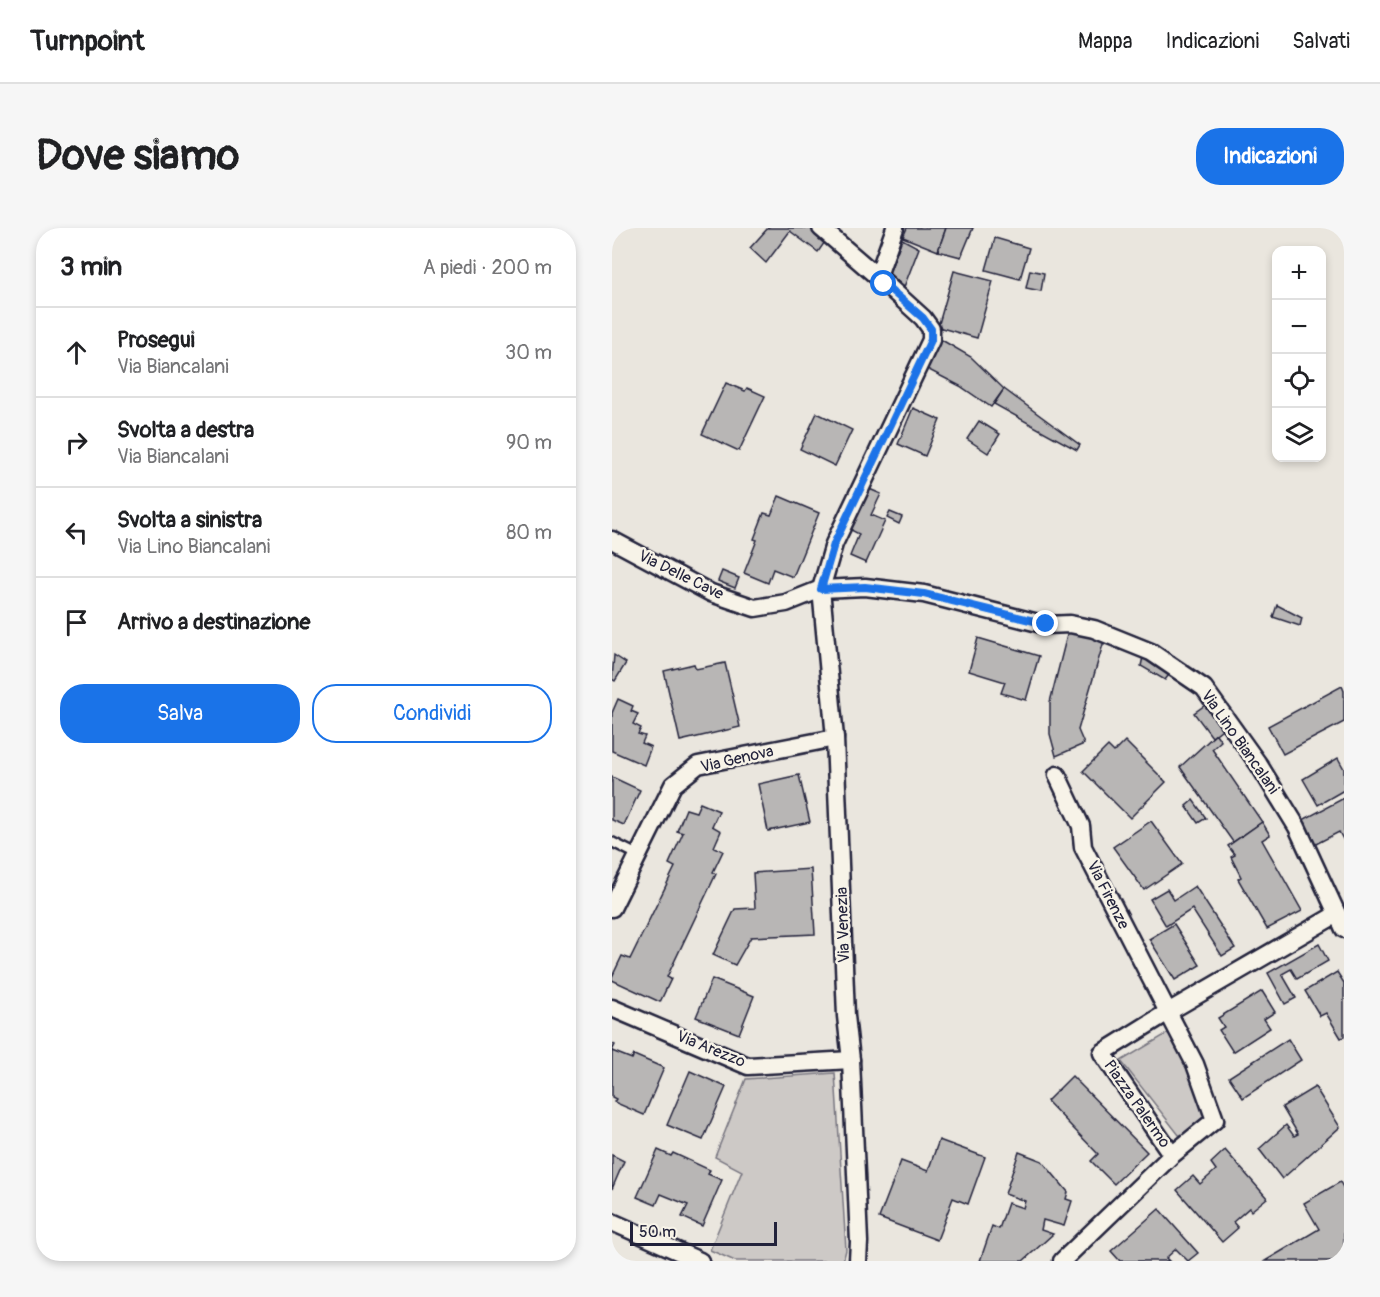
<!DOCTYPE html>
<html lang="it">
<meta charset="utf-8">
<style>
body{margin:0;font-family:Pangolin,sans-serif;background:#f6f6f6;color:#202124}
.controls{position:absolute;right:18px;top:18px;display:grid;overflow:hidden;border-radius:12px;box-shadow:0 3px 9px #0003}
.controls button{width:54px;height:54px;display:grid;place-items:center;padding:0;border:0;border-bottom:2px solid #e0e0e0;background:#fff;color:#202124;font:30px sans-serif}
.scale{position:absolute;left:18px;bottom:15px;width:147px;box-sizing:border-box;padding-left:6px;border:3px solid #22223b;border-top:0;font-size:16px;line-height:21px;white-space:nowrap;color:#22223b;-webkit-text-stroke:4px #f7f3e8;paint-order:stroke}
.stop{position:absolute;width:18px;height:18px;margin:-14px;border:4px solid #1a73e8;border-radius:50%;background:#fff}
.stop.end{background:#1a73e8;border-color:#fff;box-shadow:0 2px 6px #0008}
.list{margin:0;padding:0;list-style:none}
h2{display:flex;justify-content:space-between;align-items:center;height:78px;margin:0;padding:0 24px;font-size:26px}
h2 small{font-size:20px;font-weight:400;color:#757577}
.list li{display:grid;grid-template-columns:39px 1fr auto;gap:18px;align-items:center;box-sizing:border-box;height:90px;padding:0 24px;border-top:2px solid #e0e0e0}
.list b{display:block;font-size:22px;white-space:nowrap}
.list p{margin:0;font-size:20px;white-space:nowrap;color:#757577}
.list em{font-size:20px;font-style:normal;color:#757577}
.actions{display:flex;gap:12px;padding:18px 24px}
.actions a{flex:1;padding:14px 0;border:2px solid #1a73e8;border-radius:24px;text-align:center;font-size:21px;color:#1a73e8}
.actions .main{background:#1a73e8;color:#fff}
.icon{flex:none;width:33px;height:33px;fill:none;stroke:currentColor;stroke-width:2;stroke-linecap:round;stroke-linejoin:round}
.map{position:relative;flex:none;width:732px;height:1033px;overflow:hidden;border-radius:24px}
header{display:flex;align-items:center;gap:36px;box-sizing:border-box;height:84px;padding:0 30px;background:#fff;border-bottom:2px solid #e0e0e0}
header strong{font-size:28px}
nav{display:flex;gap:33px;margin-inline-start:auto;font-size:21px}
.intro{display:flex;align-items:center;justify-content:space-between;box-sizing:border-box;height:144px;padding:0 36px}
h1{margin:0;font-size:42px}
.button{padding:15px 27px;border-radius:24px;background:#1a73e8;color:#fff;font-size:21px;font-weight:700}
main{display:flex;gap:36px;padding:0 36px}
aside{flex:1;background:#fff;border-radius:24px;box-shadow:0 3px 9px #0003}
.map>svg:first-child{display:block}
.green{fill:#cdc9c6;stroke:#787680;stroke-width:1.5}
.building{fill:#b8b6b5;stroke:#22223b;stroke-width:1.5}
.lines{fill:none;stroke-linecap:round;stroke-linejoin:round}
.lane-casing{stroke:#22223b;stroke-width:13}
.street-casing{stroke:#22223b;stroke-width:21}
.lane{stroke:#f7f3e8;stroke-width:8}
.street{stroke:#f7f3e8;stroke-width:16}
.route{stroke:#1a73e8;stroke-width:8}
.labels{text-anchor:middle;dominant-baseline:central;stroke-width:5;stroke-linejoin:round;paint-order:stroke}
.street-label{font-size:16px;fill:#22223b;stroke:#f7f3e8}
</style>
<header>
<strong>Turnpoint</strong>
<nav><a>Mappa</a><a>Indicazioni</a><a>Salvati</a></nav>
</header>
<div class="intro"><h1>Dove siamo</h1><a class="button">Indicazioni</a></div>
<main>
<aside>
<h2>3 min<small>A piedi · 200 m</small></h2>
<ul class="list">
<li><svg class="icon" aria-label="ahead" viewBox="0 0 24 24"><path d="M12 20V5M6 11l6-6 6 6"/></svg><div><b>Prosegui</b><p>Via Biancalani</p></div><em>30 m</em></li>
<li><svg class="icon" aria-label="right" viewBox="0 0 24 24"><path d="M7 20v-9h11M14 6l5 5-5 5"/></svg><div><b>Svolta a destra</b><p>Via Biancalani</p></div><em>90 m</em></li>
<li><svg class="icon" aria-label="left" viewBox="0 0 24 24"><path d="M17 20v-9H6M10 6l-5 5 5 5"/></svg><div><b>Svolta a sinistra</b><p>Via Lino Biancalani</p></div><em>80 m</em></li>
<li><svg class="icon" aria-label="arrive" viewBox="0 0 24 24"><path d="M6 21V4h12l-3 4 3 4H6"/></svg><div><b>Arrivo a destinazione</b></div></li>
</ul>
<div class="actions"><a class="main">Salva</a><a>Condividi</a></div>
</aside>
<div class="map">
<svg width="732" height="1033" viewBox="0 0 732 1033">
<rect width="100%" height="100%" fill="#eae6de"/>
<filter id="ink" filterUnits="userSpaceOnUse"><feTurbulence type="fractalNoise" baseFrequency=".0167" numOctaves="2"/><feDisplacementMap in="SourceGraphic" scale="12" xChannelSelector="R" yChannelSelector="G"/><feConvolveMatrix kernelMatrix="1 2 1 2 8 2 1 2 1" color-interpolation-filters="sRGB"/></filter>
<g filter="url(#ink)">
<g class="green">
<path d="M561,802L598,890L575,907H567L509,833Z"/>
<path d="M223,845L234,1022L231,1033H123L98,1022L130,943L103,929L134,851Z"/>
</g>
<g class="building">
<path d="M156,0H202L215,11L206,24L178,3L154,35L138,20Z"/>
<path d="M295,0H334L326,23L291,9Z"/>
<path d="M334,0H361L349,29L326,23Z"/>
<path d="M383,10L417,20L408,51L374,42Z"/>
<path d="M290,11L307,20L292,59L277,45Z"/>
<path d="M418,42L432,45L429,63L414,60Z"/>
<path d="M342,43L381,53L365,110L326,99Z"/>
<path d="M328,111L359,129L392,161L379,179L348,158L313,140Z"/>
<path d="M114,155L133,163L135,160L153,168L127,223L90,206Z"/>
<path d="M392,161L468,217L465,222L382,176Z"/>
<path d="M301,180L328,192L313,228L286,216Z"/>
<path d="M205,185L240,202L223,238L188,221Z"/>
<path d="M367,193L388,206L376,225L355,211Z"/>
<path d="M255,260L269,266L259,287L273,293L254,335L238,328L247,306L237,301Z"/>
<path d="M167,268L207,285L181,349L161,341L156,355L132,345L145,312L142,311L152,285L159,287Z"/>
<path d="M278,284L290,289L287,296L275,290Z"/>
<path d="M110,343L127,350L123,360L106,353Z"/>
<path d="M665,377L690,390L688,398L661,389Z"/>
<path d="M457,399L492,413L466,502L472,516L444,528L438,506V474Z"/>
<path d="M366,410L427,428L414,472L389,465L393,454L357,443Z"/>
<path d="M2,427L14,435L3,453L0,451Z"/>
<path d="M531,429L559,444L553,452L529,438Z"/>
<path d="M113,435L128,499L68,513L52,443L82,436L84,441Z"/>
<path d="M730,458L732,463V494L671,526L656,498Z"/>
<path d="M6,471L21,478L19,483L26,486L21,496L29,500L26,506L33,508L30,515L39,519L32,537L0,523V485Z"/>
<path d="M596,475L614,498L600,509L582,485Z"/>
<path d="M604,506L609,513L600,521L650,594L621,614L568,539Z"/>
<path d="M513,513L554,554L518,590L471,543L496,518L502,524Z"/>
<path d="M726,530L732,541V562L706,577L691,551Z"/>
<path d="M187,547L198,594L156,603L146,556Z"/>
<path d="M0,549L28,562L12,597L0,592Z"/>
<path d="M732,570V613L727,604L702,617L689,593Z"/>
<path d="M581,572L594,590L586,595L574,578Z"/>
<path d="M88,575L107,583L100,598L109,603L102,619L111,623L101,644L104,646L55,749L59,751L48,774L0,752V749L10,728L18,731L63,639L57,636L71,605L65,603L74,581L84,584Z"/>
<path d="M539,593L570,636L532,662L501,619Z"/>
<path d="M650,594L658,607L650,612L690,683L655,701L626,651L629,649L619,629L623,627L616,618Z"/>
<path d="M199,641L203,706L139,709L123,737L101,727L123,681L143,680L141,645Z"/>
<path d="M583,658L623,720L610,728L580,681L554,698L538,671L555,661L562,672Z"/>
<path d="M562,696L588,737L563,752L537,711Z"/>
<path d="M707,716L716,733L685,751L679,741L670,746L684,770L673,776L656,745Z"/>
<path d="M725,744L732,755V809L729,810L714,785L708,788L693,763Z"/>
<path d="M100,751L142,768L127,806L84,789Z"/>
<path d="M650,763L663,784L652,791L658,800L621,824L607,802L612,799L606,790Z"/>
<path d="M676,811L689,832L631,870L617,849Z"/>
<path d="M0,815L3,817L0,823L20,831L22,827L52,840L32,887L2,874L4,871L0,869Z"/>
<path d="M78,843L114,859L91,912L55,897Z"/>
<path d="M460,848L535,924L502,956L479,933L486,926L435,873Z"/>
<path d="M703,859L728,899L670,951L647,921L674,897L682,908L686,906L670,879Z"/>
<path d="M327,912L373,929L356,976L341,970L325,1012L267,990L289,933L316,943Z"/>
<path d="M46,922L59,928L61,925L98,942L96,946L110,952L90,998L70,989L76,977L49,966L44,977L25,969Z"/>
<path d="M613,922L655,970L639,983L637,980L621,994L626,1000L610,1014L565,962L581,948L588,956L604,942L599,935Z"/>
<path d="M407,924L430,933L456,964L454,971L460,973L452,998L431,992L429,1002L441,1006L411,1033H368L380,998L387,1001L396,975L411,980L413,973L393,966Z"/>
<path d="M0,927L12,933L0,961Z"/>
<path d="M728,954L732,961V1033H653L707,1001L692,975Z"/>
<path d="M547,981L586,1025L576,1033L564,1021L554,1030L557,1033H508L499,1023Z"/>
</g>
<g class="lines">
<g class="lane-casing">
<path id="lane" d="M0,614L26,627"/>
</g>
<g class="street-casing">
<g id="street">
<path d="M209,0L267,50"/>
<path d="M0,312L99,365L143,380L174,375L209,361L253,359L312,366L434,397L458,396L482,401L539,424L592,460L647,537L685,599L732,701"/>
<path d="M445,547L469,598L471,619L556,784L725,686"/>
<path d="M0,680L61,557L86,537L223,510"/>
<path d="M0,780L136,838L239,832"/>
<path d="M0,994L88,1033"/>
<path d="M246,1033L247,1014L239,832L234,788L223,510L209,361L222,316L319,112V101L311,90L267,50L268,42L283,0"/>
<path d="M450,1033L560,927L603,892L583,836L556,784L490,825L560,927"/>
</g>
</g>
<use href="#lane" class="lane"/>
<use href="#street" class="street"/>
</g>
</g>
<g class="lines" filter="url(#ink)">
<path class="route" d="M272,56L311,90L319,101V112L222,316L209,361L253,359L312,366L434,396"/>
</g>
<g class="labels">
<g class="street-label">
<text transform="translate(69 347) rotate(26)">Via Delle Cave</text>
<text transform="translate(628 514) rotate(55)">Via Lino Biancalani</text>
<text transform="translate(125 531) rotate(-13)">Via Genova</text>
<text transform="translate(496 667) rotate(63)">Via Firenze</text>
<text transform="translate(231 697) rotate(-92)">Via Venezia</text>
<text transform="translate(99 821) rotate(22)">Via Arezzo</text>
<text transform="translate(525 876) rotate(55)">Piazza Palermo</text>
</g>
</g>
</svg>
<div class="controls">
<button>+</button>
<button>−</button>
<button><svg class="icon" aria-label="locate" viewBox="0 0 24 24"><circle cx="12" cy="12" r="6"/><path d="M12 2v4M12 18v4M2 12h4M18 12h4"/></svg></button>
<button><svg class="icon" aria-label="layers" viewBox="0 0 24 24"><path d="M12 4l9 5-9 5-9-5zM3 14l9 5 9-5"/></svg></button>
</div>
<div class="scale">50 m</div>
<div class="stop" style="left:272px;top:56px"></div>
<div class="stop end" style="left:434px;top:396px"></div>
</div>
</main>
